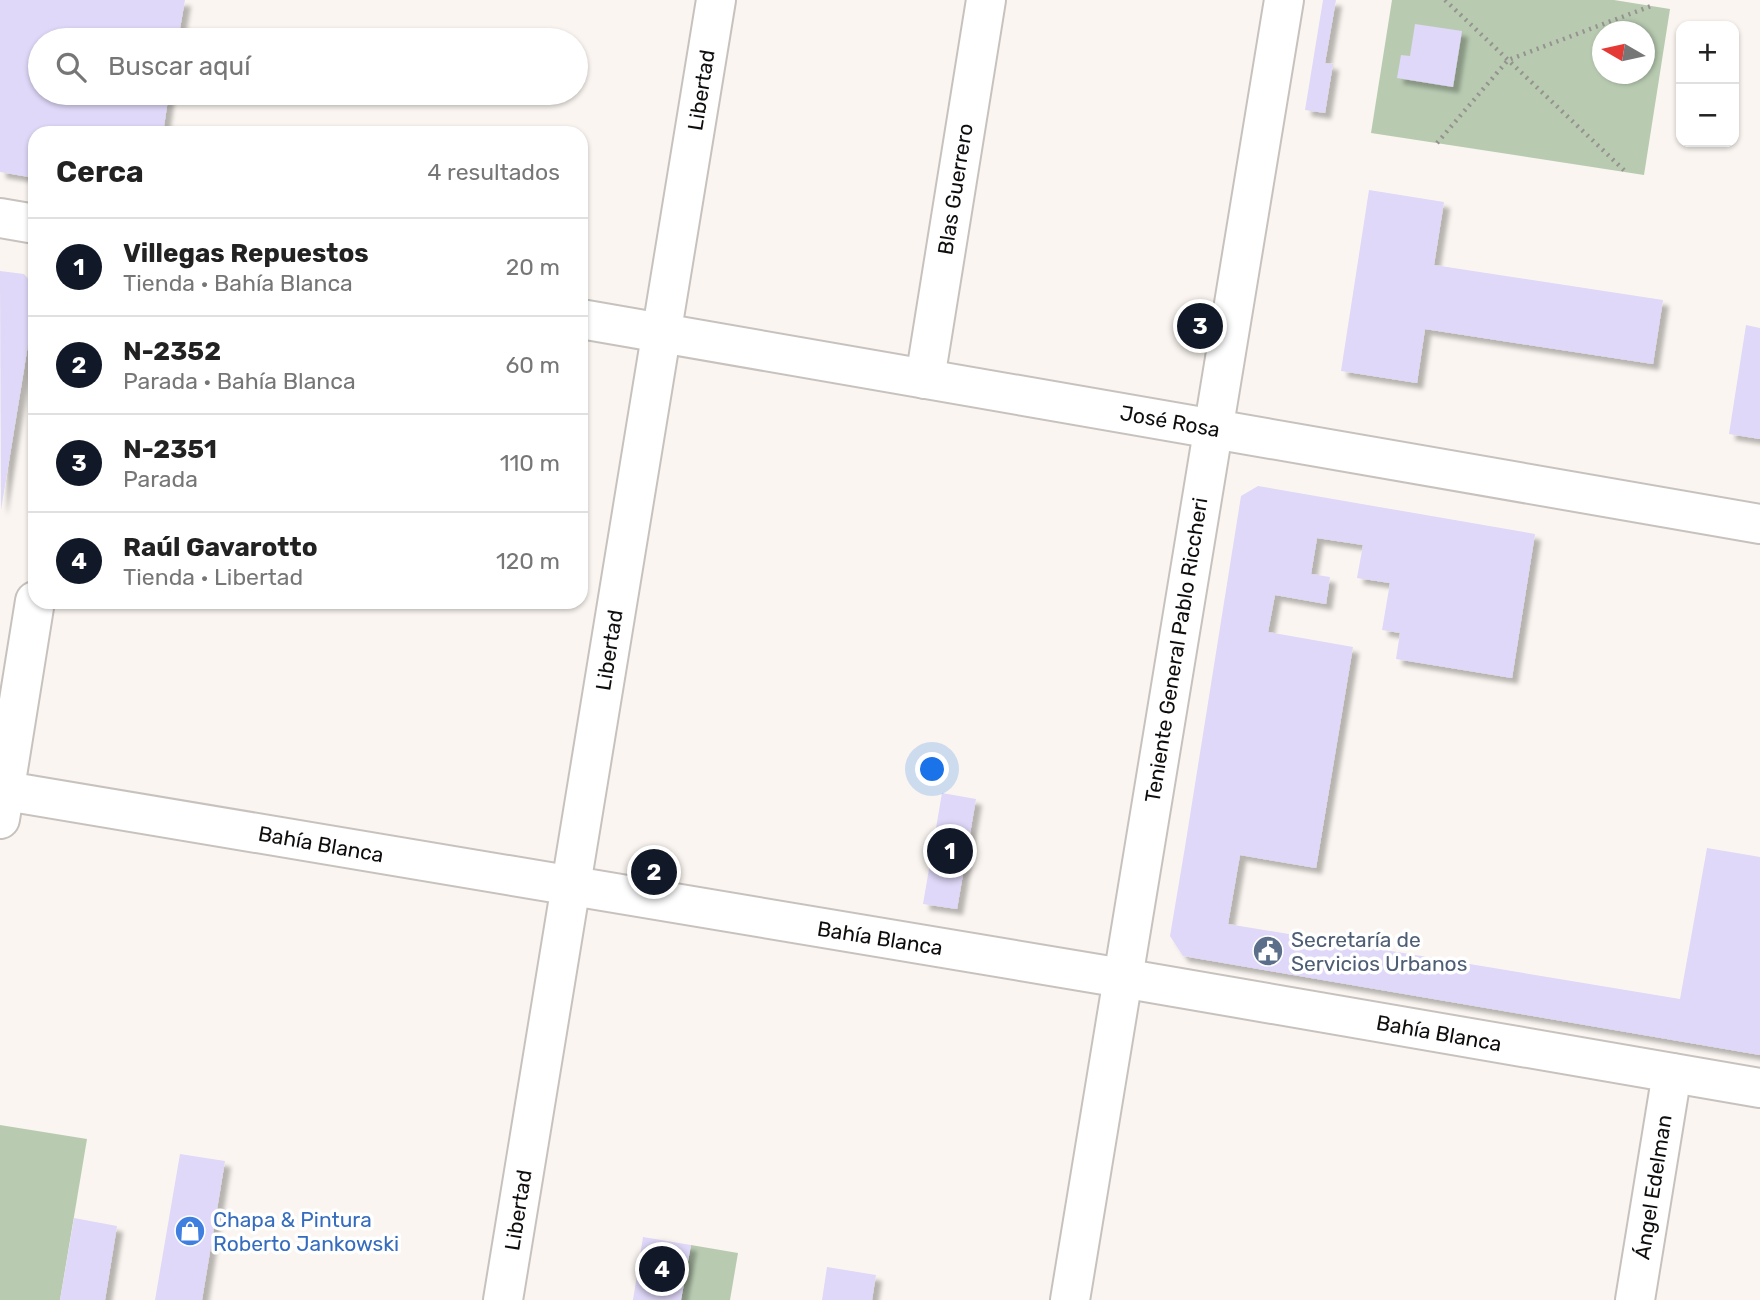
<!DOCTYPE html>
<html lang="es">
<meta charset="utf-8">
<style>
body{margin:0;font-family:Rubik,sans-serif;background:#f2f2f2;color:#222}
.controls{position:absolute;right:21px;top:21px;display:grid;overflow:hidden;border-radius:14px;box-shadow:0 2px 5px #0004}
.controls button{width:63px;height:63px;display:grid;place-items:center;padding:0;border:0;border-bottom:2px solid #e0e0e0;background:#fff;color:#222;font:35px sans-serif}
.compass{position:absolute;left:1592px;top:21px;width:63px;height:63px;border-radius:50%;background:#fff;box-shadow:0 2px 5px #0004;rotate:279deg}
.you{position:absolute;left:933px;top:770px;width:24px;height:24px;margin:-18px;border:5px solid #fff;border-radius:50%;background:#1a73e8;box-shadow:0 0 0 10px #1a73e833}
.badge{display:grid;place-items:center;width:46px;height:46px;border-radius:50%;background:#111827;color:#fff;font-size:23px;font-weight:700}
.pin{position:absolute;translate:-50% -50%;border:4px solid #fff;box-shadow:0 2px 7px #0006}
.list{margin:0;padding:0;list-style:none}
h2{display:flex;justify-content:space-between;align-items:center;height:91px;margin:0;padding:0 28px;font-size:30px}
h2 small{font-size:23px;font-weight:400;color:#767676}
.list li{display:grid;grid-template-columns:46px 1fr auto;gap:21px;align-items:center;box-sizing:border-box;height:98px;padding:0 28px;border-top:2px solid #e0e0e0}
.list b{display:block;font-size:26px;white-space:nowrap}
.list p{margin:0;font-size:23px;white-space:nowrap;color:#767676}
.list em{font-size:23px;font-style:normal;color:#767676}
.icon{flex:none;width:38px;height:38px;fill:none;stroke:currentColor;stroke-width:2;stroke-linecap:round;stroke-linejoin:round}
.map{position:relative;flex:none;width:1760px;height:1300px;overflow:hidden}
.search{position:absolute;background:#fff;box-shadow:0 2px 5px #0004;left:28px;top:28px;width:560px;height:77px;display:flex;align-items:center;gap:18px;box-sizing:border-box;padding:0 24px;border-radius:38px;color:#767676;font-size:26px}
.panel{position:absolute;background:#fff;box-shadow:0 2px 5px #0004;left:28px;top:126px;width:560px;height:483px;border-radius:21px}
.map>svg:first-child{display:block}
.green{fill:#b8cbb1;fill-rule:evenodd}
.building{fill:#dfd8f8;filter:url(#shadow)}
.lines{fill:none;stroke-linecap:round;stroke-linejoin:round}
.minor-casing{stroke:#c7c2be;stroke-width:42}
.path{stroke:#96928f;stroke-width:4.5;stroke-dasharray:2 5;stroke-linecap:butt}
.minor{stroke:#fff;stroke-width:38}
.labels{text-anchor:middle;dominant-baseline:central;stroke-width:7;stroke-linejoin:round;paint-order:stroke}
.street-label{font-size:21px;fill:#100e0d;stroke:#fff}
.service-label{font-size:21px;fill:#4e5e75;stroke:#fff;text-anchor:start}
.shop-label{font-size:21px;fill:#366cbe;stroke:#fff;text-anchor:start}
</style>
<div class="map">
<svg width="1760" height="1300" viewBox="0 0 1760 1300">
<defs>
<filter id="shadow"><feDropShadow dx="6" dy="6" stdDeviation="2" flood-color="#0004"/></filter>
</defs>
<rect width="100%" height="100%" fill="#faf5f0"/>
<g class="green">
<path d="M1392,0H1614L1670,9L1644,175L1371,133ZM1602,32H1644V74H1602Z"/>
<path d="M0,1125L87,1139L60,1300H0Z"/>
<path d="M691,1245L738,1253L730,1300H681Z"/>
</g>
<g class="building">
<path d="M0,0H185L178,40H40V93H169L163,133H35V178L0,172Z"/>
<path d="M1323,0H1336L1325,63L1333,64L1325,113L1305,110Z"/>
<path d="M1415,24L1462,31L1453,87L1397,78L1401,55L1410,56Z"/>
<path d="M1369,190L1444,202L1434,265L1663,300L1653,364L1425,329L1417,383L1341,371Z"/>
<path d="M0,271L24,274L35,288V302L1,510Z"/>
<path d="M1746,325L1760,328V439L1729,434Z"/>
<path d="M1258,486L1535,534L1512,678L1396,659L1400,633L1382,630L1390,583L1357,578L1363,545L1317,538L1311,574L1330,577L1326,604L1275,595L1268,632L1353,647L1316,868L1240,855L1228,924L1680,999L1707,848L1760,857V1055L1183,956L1170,936L1185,847L1241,496Z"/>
<path d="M942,793L976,799L957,909L923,904Z"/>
<path d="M180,1154L225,1161L202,1300H155Z"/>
<path d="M74,1218L117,1226L105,1300H60Z"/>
<path d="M643,1237L691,1245L681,1300H633Z"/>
<path d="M827,1267L876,1275L872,1300H822Z"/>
</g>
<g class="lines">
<g class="minor-casing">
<g id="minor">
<path d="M0,218L35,224"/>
<path d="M581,319L1760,524"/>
<path d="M925,379L986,0"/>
<path d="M0,790L1122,978L1760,1088"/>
<path d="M0,819L35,601"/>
<path d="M503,1300L716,0"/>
<path d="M1070,1300L1284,0"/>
<path d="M1635,1300L1672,1073"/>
</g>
</g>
<g class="path">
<path d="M1445,0L1627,173"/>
<path d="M1437,143L1508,60L1651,6"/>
</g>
<use href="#minor" class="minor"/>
</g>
<defs>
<g id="civic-disc" transform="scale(1.575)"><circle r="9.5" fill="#5c6f8a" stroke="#fff"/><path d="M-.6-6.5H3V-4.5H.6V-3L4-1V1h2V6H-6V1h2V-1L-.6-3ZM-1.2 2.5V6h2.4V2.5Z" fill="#fff"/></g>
<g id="shop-disc" transform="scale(1.575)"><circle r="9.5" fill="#3f7fe0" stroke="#fff"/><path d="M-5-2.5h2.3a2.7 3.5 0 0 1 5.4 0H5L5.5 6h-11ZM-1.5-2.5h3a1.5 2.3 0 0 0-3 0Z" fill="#fff"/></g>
</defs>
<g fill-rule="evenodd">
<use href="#civic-disc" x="1268" y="951"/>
<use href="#shop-disc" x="190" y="1231"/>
</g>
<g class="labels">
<g class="street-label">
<text transform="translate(701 90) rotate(-81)">Libertad</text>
<text transform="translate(955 189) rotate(-81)">Blas Guerrero</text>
<text transform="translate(1170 421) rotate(10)">José Rosa</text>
<text transform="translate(609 650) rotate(-81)">Libertad</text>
<text transform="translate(1176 650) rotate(-81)">Teniente General Pablo Riccheri</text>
<text transform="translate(321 844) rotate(10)">Bahía Blanca</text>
<text transform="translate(880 938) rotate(9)">Bahía Blanca</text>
<text transform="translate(1439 1033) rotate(10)">Bahía Blanca</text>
<text transform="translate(1653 1187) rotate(-81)">Ángel Edelman</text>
<text transform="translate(518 1210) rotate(-81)">Libertad</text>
</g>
<g class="service-label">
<text x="1291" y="939">Secretaría de<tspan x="1291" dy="24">Servicios Urbanos</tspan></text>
</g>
<g class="shop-label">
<text x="213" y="1219">Chapa &amp; Pintura<tspan x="213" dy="24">Roberto Jankowski</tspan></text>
</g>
</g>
</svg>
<div class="controls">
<button>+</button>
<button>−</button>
</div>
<svg class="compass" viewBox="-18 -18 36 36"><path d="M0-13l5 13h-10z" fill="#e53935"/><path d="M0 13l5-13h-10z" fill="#767676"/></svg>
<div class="you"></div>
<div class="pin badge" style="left:950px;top:851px">1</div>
<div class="pin badge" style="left:654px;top:872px">2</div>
<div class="pin badge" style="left:1200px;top:326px">3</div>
<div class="pin badge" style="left:662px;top:1269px">4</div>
<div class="search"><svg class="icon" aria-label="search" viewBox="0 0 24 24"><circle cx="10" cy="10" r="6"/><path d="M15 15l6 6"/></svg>Buscar aquí</div>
<section class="panel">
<h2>Cerca<small>4 resultados</small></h2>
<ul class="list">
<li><span class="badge">1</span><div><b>Villegas Repuestos</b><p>Tienda · Bahía Blanca</p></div><em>20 m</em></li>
<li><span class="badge">2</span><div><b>N-2352</b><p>Parada · Bahía Blanca</p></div><em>60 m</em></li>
<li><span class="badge">3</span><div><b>N-2351</b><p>Parada</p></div><em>110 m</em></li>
<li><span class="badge">4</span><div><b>Raúl Gavarotto</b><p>Tienda · Libertad</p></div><em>120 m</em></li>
</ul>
</section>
</div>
